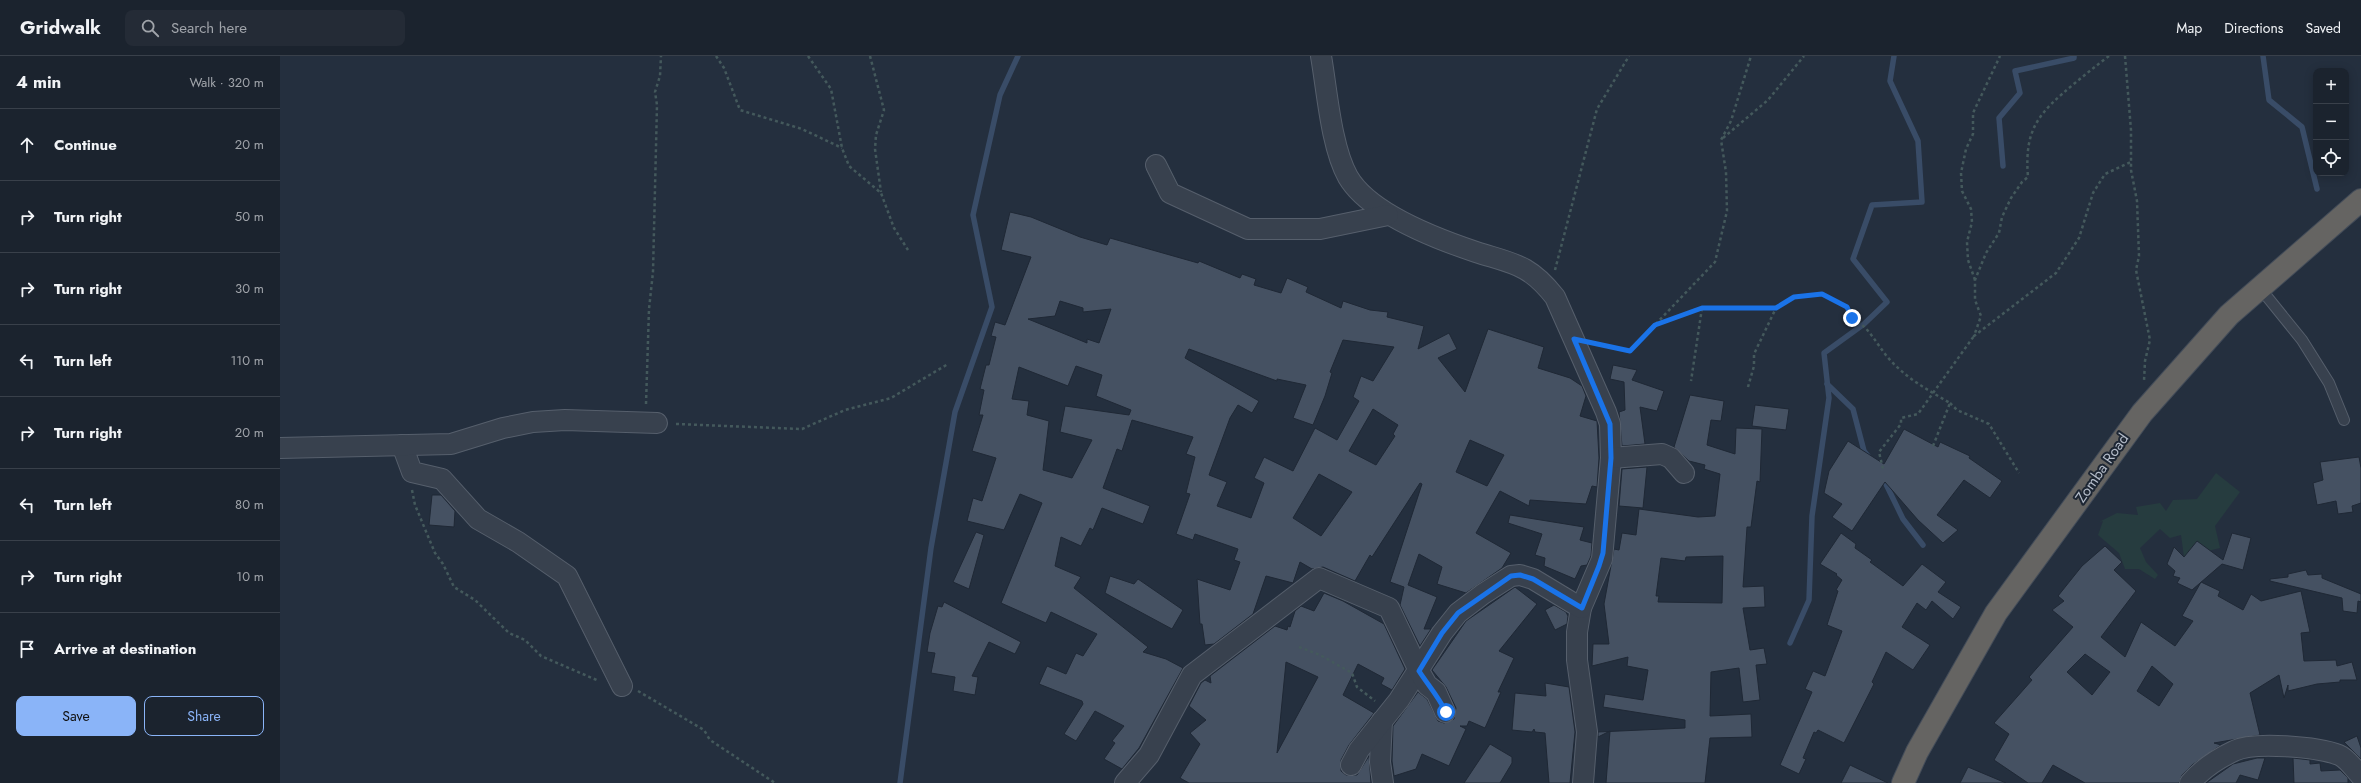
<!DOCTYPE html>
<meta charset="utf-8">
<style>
body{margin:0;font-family:Jost,sans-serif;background:#242b36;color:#f1f3f6}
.controls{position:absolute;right:12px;top:12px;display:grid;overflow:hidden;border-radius:8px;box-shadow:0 2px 10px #0003}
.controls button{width:36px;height:36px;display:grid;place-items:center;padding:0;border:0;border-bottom:1px solid #39404a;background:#1b232e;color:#f1f3f6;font:20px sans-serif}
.stop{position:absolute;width:12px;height:12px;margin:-9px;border:3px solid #1a73e8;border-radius:50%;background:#fff}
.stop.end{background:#1a73e8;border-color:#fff;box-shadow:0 1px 4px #0008}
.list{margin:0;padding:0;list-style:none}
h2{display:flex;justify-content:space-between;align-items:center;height:52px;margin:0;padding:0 16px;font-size:17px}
h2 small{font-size:13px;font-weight:400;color:#a0a4aa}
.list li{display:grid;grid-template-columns:26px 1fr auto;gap:12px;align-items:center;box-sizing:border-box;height:72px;padding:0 16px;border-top:1px solid #39404a}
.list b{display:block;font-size:15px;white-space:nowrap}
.list em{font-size:13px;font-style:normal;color:#a0a4aa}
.actions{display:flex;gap:8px;padding:12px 16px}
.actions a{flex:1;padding:9px 0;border:1px solid #8ab4f8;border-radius:8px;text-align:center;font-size:14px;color:#8ab4f8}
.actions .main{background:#8ab4f8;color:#111}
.icon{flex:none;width:22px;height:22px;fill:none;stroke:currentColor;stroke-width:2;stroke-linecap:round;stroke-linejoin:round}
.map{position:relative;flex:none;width:2081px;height:727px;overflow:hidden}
header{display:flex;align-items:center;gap:24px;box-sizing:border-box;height:56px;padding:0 20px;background:#1b232e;border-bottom:1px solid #39404a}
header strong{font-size:19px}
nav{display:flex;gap:22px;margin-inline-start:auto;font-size:14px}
.search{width:280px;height:36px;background:#242b36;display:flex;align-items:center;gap:10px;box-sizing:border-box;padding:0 14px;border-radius:8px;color:#a0a4aa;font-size:15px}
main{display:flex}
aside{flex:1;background:#1b232e}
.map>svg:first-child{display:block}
.green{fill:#263c3f}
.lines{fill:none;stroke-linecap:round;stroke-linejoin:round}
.stream{stroke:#394c67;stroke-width:5.5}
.building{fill:#455162;stroke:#1f2835;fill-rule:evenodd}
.service-casing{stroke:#565f6c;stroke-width:12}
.minor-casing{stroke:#565f6c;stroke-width:22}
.trunk-casing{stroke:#434c59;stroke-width:24}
.path{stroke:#44595c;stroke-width:2.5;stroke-dasharray:3 3;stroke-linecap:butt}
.service{stroke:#38414e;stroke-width:10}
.minor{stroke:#38414e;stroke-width:20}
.trunk{stroke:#656462;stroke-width:22}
.route{stroke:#1a73e8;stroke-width:5}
.labels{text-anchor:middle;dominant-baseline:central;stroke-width:4;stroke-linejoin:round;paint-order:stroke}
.street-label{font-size:15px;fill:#b4bcc9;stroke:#1d2633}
</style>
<header>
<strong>Gridwalk</strong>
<div class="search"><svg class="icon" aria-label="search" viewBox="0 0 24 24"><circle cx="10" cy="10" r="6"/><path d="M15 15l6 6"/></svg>Search here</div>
<nav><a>Map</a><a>Directions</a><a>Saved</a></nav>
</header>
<main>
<aside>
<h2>4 min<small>Walk · 320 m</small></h2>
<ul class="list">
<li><svg class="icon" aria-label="ahead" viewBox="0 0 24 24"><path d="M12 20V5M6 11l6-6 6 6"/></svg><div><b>Continue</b></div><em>20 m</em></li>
<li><svg class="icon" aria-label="right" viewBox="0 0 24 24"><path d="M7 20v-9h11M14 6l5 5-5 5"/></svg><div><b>Turn right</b></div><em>50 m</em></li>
<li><svg class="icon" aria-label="right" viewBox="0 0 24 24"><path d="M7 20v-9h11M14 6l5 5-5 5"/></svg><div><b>Turn right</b></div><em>30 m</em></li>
<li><svg class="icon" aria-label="left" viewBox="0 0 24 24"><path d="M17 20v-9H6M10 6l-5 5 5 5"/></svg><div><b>Turn left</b></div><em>110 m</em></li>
<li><svg class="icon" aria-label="right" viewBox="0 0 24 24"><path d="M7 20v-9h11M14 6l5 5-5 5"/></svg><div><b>Turn right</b></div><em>20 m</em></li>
<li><svg class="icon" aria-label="left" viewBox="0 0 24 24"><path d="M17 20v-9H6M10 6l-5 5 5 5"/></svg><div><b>Turn left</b></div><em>80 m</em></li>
<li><svg class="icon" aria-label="right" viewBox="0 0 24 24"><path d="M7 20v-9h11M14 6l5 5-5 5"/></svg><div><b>Turn right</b></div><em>10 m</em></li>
<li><svg class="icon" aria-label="arrive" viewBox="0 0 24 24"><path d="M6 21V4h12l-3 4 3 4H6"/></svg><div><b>Arrive at destination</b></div></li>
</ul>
<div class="actions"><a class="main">Save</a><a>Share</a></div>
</aside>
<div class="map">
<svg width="2081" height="727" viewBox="0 0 2081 727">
<rect width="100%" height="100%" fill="#242f3e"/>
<path class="green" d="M1936,417L1960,436L1935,470L1940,492L1904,501L1901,479L1890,482L1880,473L1860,492L1866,506L1878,519L1875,523L1859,513H1845L1839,497L1818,479L1823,465L1819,466L1837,457L1858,459L1856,451L1880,447L1886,455L1893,444L1917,443Z"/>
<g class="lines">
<g class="stream">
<path d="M1983,0L1989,44L2022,71L2037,133"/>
<path d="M1723,110L1719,62L1740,37L1735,15L1794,2V0"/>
<path d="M1547,328L1573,353L1584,395L1588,400"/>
<path d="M1602,420L1623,463L1643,489"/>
<path d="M1510,587L1529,544L1532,460L1549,342L1544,297L1584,268L1607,246L1573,203L1592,149L1642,146L1638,85L1610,25L1614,0"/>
<path d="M620,727L651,492L675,356L712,251L693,159L720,39L738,0"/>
</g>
</g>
<g class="building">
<path d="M730,156L751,161L800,181L827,189L830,182L918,207L919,205L960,222L962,218L976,223L974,229L1001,237L1007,222L1028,231L1026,236L1061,252L1063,245L1090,254L1108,256L1107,261L1144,270L1138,293L1169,277L1177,293L1158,302L1185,336L1208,273L1264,291L1258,312L1290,322L1302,330L1306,340L1300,360L1317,365L1319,402L1317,431L1312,430L1306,448L1250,444L1249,450L1220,435L1196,477L1231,497L1222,512L1186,537L1157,528L1162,511L1139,498L1128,529L1157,541L1144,573H1151L1140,590L1120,549L1124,531L1110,526L1142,428L1140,427L1092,501L1090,499L1075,525L1043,511L1032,513L1020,506L1013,527L986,520L973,558L934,588L925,589L922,568H920L917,523L950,534L960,506L954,504L958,493L915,478L913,484L896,478L910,438L906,437L915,401L906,398L913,381L852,364L842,395L837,393L823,432L870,450L863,468L822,452L813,474L810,472L801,490L781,481L775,510L801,521L794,532L868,591L863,596L886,603L903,612L859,692L842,713L824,703L835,687L832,685L844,670L815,655L796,685L784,678L803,648L802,645L759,628L767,610L786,618L796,597L803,600L817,578L771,556L766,567L721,547L762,447L740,438L724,474L687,465L693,442L702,445L716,402L692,395L703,359H699L704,334L700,333L706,309H709L716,281L711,280L715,266L725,269L751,201L721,194ZM780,245L803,252V256L831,253L819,287L807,283V287L748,263L775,260ZM1063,284L1114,291L1093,325L1081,320L1073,341L1079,345L1057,384L1035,372L1013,415L984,401L974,422L984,427L971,462L937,450L947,426L929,419L950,362L958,349L972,357L979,345L905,302L909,293L997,325V323L1026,329L1013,362L1033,369L1045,340L1052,317L1050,316ZM796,310L822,319L816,340L851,354L849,359L785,350L780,376L812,384L792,422L763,414L769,365L747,359L749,345L732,343L739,311L788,330ZM1093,353L1118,369L1113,378L1115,380L1096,409L1069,395ZM1190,384L1224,399L1207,430L1176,416ZM1039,418L1072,436L1041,480L1013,462Z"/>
<path d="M1333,309L1357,314L1352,324L1384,335L1377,355L1360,351L1365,388L1342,390L1339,356L1345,354L1344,326L1330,323Z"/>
<path d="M1410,339L1444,345L1441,365L1431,364L1427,389L1455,398L1456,372L1482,373L1480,426L1477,425L1471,471H1467L1463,531L1484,530L1485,551L1463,552L1470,594L1484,592L1487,608L1476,609L1480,644L1463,646L1459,612L1431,616L1430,660L1471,658L1472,681L1430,682L1425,727H1326L1330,675L1318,681V676L1405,672V664L1323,651L1325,638L1363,644L1368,614L1347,610L1348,601L1312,610L1313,588H1329L1324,548L1334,493L1339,494L1342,477L1356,479L1359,453L1418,461L1435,460L1440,418L1424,413L1425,409L1409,405L1394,391ZM1443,500L1442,547L1378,546L1379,540H1376L1381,502L1405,505L1406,501Z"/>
<path d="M1475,349L1509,353L1506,374L1472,370Z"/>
<path d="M1624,373L1658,391L1660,386L1690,400L1689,402L1722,425L1710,442L1684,424L1657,459L1678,474L1663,487L1638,464L1605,426L1572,475L1552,461L1562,448L1544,437L1549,415L1568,385L1604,408Z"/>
<path d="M2079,401L2081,412V447L2072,450L2073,456L2058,458L2056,445L2037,449L2033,427L2043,424L2040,406Z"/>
<path d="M1367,411L1363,452L1339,450L1342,413Z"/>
<path d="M152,439H161L175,455L174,471L149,469Z"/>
<path d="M1230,459L1304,471L1300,484L1312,487L1311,500L1307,509L1301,510L1295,523L1264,510L1265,502L1255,499L1262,478L1228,467Z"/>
<path d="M696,476L704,479L689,533L673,526Z"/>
<path d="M1561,477L1576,488L1575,492L1592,504L1590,506L1623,530L1642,508L1666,526L1658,536L1681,551L1673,563L1652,545L1646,554L1637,547L1622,571L1650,589L1633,614L1606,596L1592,626L1594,628L1564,687L1538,674L1536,677L1534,676L1523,702L1526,703L1519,718L1500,709L1532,636L1525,633L1533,615L1545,620L1562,575L1547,569L1558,535L1556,534L1562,524L1556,519L1557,518L1540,508Z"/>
<path d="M1952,477L1971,482L1963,514L1942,508L1912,534L1897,527L1900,522L1893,520L1895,515L1887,508L1894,491L1904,501L1917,485L1943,504Z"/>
<path d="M1825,490L1842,506L1834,514L1856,535L1821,581L1845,601L1861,566L1895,590L1913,565L1902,560L1921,526L1940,535L1938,540L1963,554L1971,538L1981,545L2021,535L2030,576L2021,577L2024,605L2056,604L2057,610L2072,606L2077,624H2060V626L2037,628L2008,635V629L2004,642L1999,619L1970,637L1980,679L1934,687L1941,689L1912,709L1902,719L1899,727H1805L1773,709L1762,727H1748L1714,704L1729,678L1714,667L1752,624L1749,621L1793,571L1772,554L1784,545L1778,540L1802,510ZM1805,598L1830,616L1812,639L1787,616ZM1872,610L1893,628L1879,650L1857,635Z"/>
<path d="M2026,514L2028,519L2042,518V522L2081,538V546L2078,545L2077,557L2063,555L2062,542L1990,525V523L2008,521V518Z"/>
<path d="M830,520L854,528L858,523L903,554L892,573L825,537Z"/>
<path d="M1235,531L1257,548L1219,595L1234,602L1218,636H1221L1205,672L1189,665L1187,670H1180L1186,673L1169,710L1142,698L1136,713L1114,720L1112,705L1113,670L1138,636L1147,643L1158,665L1164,667L1174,663L1176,652L1166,631L1152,614L1186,565Z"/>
<path d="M1044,537L1063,545L1104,568L1125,613L1112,634L1101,628L1104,622L1078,608L1063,639L1094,657L1069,689L1061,704V715L1066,719H1077L1089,700L1091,727H909L900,722L920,688L910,677L926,664L909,650L921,627L925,624L931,627L930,620L995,570L1007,574L1008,570L1010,571L1015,555L1021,550L1034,555ZM1006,606L1038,621L997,697Z"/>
<path d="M664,546L741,586L735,598L709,586L692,620L698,621L695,639L673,635L675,621L651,617L655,597L647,596L650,577L658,550L662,551Z"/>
<path d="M1274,549L1286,556L1288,560L1287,568L1275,574L1265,554Z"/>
<path d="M1265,627L1289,631L1295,676L1290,727H1269L1265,677L1255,676L1254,673L1252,676L1232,674L1235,637L1266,640Z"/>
<path d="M2077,680L2081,692V703L2064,686Z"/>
<path d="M1210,688L1232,701V707L1220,727H1184Z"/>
<path d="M1977,702H1985L1978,724L1960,719L1956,727H1926L1953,708Z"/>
<path d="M2013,702L2030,704V708L2040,707L2041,715L2060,714L2068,722V727H2014Z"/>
<path d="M1570,709L1608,727H1561Z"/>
<path d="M1688,711L1726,727H1680Z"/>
</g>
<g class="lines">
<g class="service-casing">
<path id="service" d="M1980,232L2022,284L2049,327L2064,364"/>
</g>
<g class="minor-casing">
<g id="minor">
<path d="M1041,0C1047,34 1051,91 1068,121C1089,157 1157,183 1196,196C1234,208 1249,208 1275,241L1326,356L1330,368L1331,402L1322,503L1301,552L1297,576V604L1307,676L1303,727"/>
<path d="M876,109L890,137L968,173H1040L1108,159"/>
<path d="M122,389L132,416L162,423L198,463L238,486L287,520L342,630"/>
<path d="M0,392L171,388L223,372L253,366L285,364L377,367"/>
<path d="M1331,402L1382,398L1391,402L1404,417"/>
<path d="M1102,665L1100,706L1103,727"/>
<path d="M1071,709L1079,694L1119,644L1162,577L1178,557L1203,538L1231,520L1240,519L1253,523L1301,552"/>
<path d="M845,727L869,699L912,619L1039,522L1109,552L1139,615L1147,629L1156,636L1165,656"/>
<path d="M1910,727C1922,713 1937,703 1954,695C1974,685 2038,691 2059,699C2067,702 2075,714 2081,720"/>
</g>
</g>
<g class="trunk-casing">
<path id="trunk" d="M1623,727L1637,696L1716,557L1862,357L1949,259L2081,144"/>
</g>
<g class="path">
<path d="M436,0L444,12L460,54L522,73L562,92"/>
<path d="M528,0L551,33L562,92L569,110L601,137L614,172L628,194"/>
<path d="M590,0L604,54L596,79L595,93L601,136"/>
<path d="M1829,0C1817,9 1806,18 1795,27C1759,57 1744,72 1748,121L1742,126L1731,142L1722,161L1719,177L1706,197L1695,224V244L1701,260L1694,280L1776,217L1799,182L1813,137L1825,118L1851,106"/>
<path d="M1845,0L1851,74V114L1857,145L1859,200L1856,214L1870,284L1865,305L1864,325"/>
<path d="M1443,82L1488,44L1524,0"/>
<path d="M1275,214L1317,53L1349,0"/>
<path d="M1695,224L1688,204L1687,186L1692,166L1691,153L1682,135L1681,117L1686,93L1693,78V57L1720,0"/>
<path d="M1422,252H1496L1474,298V310L1468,331"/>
<path d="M1496,252L1514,241L1542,238L1567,251L1572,262C1590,271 1597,290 1611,305C1623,318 1638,328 1653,337L1638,358L1621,362V368L1599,396L1603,413"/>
<path d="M1377,268L1422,252L1411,325"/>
<path d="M1316,288L1350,295L1435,206L1447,155L1446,116L1441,84L1451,65L1471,0"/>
<path d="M1670,347L1677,354L1709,368L1739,417"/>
<path d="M366,348L369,253L373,216L377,49L375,36L380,20L381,0"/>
<path d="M396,368L522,373L565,354L611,342L668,308"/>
<path d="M1653,390L1670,347L1653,337L1694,280"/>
<path d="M132,434L135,449L155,497L163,508L174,531L195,544L229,577L245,584L261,600L319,625"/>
<path d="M1019,591L1040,599L1072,617L1077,631L1095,645"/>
<path d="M358,635L424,674L430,684L495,727"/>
</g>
<use href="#service" class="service"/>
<use href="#minor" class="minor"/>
<use href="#trunk" class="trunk"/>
</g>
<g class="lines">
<path class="route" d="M1166,656C1158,640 1148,629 1139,615L1162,577L1178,557L1231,520L1240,519L1253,523L1302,552L1319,510L1323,497L1331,402L1330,368L1294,283L1350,295L1375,269L1422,252H1496L1514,241L1542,238L1567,251L1572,262"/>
</g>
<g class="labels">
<g class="street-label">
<text transform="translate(1822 412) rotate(-55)">Zomba Road</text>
</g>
</g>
</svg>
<div class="controls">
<button>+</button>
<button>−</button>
<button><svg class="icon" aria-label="locate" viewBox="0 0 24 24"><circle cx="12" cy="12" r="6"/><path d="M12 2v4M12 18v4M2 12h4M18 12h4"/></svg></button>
</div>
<div class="stop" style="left:1166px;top:656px"></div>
<div class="stop end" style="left:1572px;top:262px"></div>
</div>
</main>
